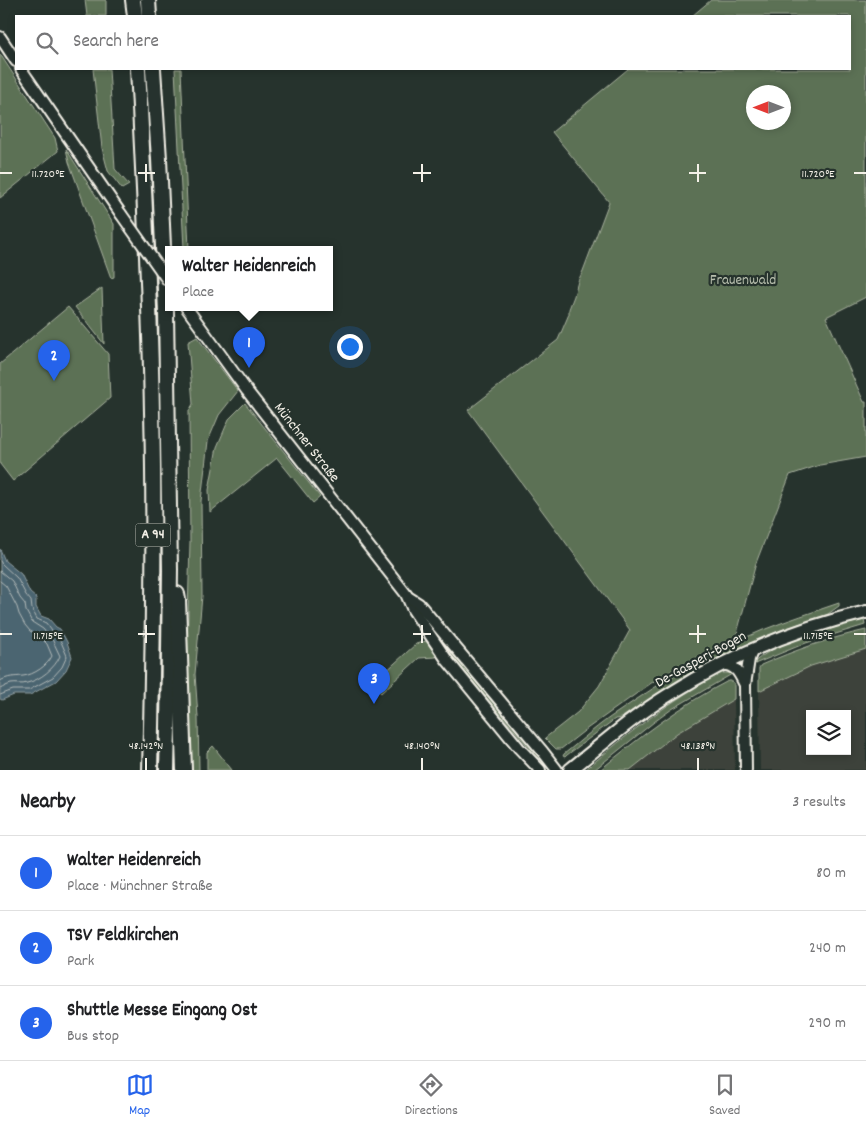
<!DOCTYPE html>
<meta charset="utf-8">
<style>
body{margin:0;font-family:Dekko,sans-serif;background:#f6f6f6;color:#202124}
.controls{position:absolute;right:15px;bottom:15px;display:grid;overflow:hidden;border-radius:0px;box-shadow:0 2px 8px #0003}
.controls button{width:45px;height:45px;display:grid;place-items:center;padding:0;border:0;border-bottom:1px solid #e0e0e0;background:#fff;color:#202124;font:25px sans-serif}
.compass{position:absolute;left:746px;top:85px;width:45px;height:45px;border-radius:50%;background:#fff;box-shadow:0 2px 8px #0003;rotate:270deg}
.you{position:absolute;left:349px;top:346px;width:18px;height:18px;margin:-12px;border:4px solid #fff;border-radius:50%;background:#1a73e8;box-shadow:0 0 0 8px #1a73e833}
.badge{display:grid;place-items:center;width:32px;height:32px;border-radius:50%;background:#2563eb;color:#fff;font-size:16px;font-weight:700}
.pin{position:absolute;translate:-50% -41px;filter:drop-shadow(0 1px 2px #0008)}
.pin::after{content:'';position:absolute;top:26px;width:18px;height:15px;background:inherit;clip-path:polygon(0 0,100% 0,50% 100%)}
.popup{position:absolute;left:165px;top:246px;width:168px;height:65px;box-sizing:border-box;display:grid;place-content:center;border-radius:0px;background:#fff;filter:drop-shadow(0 1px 4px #0005);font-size:16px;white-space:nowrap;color:#757577}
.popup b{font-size:19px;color:#202124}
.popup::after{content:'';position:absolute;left:50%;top:100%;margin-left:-10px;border:10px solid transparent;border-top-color:#fff}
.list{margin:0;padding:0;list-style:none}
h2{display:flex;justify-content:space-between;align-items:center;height:65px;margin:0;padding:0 20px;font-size:21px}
h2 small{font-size:16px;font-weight:400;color:#757577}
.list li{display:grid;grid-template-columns:32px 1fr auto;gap:15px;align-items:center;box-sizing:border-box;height:75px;padding:0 20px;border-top:1px solid #e0e0e0}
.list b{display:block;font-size:19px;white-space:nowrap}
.list p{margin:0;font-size:16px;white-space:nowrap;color:#757577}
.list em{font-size:16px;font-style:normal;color:#757577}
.icon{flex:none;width:28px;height:28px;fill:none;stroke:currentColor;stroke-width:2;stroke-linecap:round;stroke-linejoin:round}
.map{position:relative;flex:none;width:866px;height:770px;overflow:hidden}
.search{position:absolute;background:#fff;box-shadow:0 2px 8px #0003;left:15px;right:15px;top:15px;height:55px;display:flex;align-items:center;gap:12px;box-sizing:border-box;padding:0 18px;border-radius:0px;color:#757577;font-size:19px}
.sheet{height:290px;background:#fff}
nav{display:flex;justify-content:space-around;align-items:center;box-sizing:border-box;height:70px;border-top:1px solid #e0e0e0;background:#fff;font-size:14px;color:#757577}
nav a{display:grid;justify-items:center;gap:2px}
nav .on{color:#2563eb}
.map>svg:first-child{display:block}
.built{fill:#3c433a;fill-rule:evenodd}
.green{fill:#5c7155;stroke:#a8b19e;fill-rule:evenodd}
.water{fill:#4c6571;stroke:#8f9da1}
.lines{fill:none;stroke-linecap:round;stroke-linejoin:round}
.shore{stroke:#b1b9b8;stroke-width:1}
.minor-casing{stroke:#f4f1e8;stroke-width:14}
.major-casing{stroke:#f4f1e8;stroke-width:16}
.highway-casing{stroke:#f4f1e8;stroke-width:18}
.minor{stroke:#26332d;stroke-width:10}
.major{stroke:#26332d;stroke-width:12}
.highway{stroke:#26332d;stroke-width:14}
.minor-bridge-casing{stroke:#f4f1e8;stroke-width:14;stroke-linecap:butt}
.minor-bridge{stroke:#26332d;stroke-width:10}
.ticks{fill:none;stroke:#f4f1e8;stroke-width:2}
.labels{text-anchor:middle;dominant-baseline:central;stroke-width:4.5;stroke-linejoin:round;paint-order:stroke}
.shield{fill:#26332d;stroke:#b6b8b0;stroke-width:1}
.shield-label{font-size:14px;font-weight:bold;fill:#f4f1e8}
.park-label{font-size:15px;fill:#b7bead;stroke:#26332d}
.street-label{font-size:15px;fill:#f4f1e8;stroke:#26332d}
.ticks-label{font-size:12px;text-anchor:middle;fill:#f4f1e8;stroke:#26332d;stroke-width:4.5;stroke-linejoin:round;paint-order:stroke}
</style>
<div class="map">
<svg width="866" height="770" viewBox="0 0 866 770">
<rect width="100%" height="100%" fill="#26332d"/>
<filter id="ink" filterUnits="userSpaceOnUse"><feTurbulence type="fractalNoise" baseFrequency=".02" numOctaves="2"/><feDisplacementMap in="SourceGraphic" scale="10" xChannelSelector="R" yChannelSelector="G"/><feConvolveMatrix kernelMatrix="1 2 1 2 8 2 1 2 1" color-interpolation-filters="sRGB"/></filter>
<g filter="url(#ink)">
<g class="built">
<path d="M866,649V770H760L759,691L811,666ZM810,714H847V751H810Z"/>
<path d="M734,699L735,770H630L677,733Z"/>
</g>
<g class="green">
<path d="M85,0H106V16H87Z"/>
<path d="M711,0H866V297L826,317L864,402H866V457L820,465L790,475L756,563L736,637L657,679L588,728L561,749H556L545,738L578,712L599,686L630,630L468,410L558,340L569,314V309L574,296L578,281L583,271L609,202L552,132L628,69H850V16H692ZM754,92H784V122H754Z"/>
<path d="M0,54L55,138L58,151L0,198Z"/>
<path d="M93,69H109L115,169L129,185L122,189L108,171L102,148Z"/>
<path d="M175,69H181L189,249H184Z"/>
<path d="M66,149L114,224V277L111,278L69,162Z"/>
<path d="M102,288L104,344L75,307Z"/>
<path d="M68,307L108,354L110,398L13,481L0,464V364Z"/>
<path d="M197,337L238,391L219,415L208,441L201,501L202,596L195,674L198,717L199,770H192L187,651L190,542L189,411L193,404L188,342Z"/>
<path d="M245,403L320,497L313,503L277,458L210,512L209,490L217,447L229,419Z"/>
<path d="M839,603V606L828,614L781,630L724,655L678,680L621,718L615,719L567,755L565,757L563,756L564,754C582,740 599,724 618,712C664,680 712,651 763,630C788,620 813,612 839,603Z"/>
<path d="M864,620L865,625L806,643L752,665C769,643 836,627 864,620Z"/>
<path d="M866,630V649L811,666L759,691V668L761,665C795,650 830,638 866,630Z"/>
<path d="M441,640L545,761L543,764L441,644L439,642Z"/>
<path d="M426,641L430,642L436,655V657L419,658L381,693L372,686L373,683L416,644Z"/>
<path d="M722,673H728L732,674L672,709L654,722L594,770H585C629,733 671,699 722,673Z"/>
<path d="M728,681H731L734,683V699L677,733L630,770H600C641,736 681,705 728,681Z"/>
<path d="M213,746L232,770H207V752Z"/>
</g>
<path class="water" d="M0,549L5,561L21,574L30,593L36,598V607L41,616L49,619L56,627L60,629L67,642L72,657L66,670L56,681L30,695H14L2,700L0,699Z"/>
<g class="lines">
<g class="shore">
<path d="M0,561L2,564L17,578L26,595L31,601L32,609L37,619L46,623L52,631L57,634L62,644L67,656L62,667L53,677L42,683L29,690H13L0,695"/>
<path d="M0,571L12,581L20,598L25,604L26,611L32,622L43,629L48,635L52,639L60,656C55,668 40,680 27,683C22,685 16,683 11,684C7,685 4,687 0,689"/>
<path d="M0,581L6,586L17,607L19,614L25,625L30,631L38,635L47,644L52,656C48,665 34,675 23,676C14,677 9,676 0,681"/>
</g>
<g class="minor-casing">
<g id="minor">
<path d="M0,37L16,61"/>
<path d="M21,69L121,214"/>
<path d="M186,307L247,391L406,594L413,610L447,660L519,748L540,770"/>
<path d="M408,597L419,604L543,752L557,770"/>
<path d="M722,664C737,666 739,673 745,685"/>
<path d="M746,770L745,685L749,659L753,649"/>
</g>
</g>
<g class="major-casing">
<path id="major" d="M570,770C602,744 634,716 670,694C730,656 797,628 866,612"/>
</g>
<g class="highway-casing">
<g id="highway">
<path d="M133,0L135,16"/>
<path d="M148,0L149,16"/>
<path d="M138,69C144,183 150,297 152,412C155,531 153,651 150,770"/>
<path d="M153,69L159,159L166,312L170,570L168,728L167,770"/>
<path d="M177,594L178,600L184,770"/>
</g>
</g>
<use href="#minor" class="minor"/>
<use href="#major" class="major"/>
<use href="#highway" class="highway"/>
<g class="minor-bridge-casing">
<path id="minor-bridge" d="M121,214L169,282"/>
</g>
<use href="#minor-bridge" class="minor-bridge"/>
</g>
</g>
<path class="ticks" d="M146,164V182M422,164V182M698,164V182M0,173H12M138,173H155M413,173H431M689,173H706M854,173H866M146,625V643M422,625V643M698,625V643M0,634H12M138,634H155M413,634H431M689,634H706M854,634H866M146,758V770M422,758V770M698,758V770"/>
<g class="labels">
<rect class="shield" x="135.5" y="523.5" width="35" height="23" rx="4"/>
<g class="shield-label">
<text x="153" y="535">A 94</text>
</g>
<g class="park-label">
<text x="743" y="281">Frauenwald</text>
</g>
<g class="street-label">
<text transform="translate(306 443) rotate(52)">Münchner Straße</text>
<text transform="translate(701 660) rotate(-29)">De-Gasperi-Bogen</text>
</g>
</g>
<g class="ticks-label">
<text x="818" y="177">11.720°E</text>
<text x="48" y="177">11.720°E</text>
<text x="818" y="639">11.715°E</text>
<text x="48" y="639">11.715°E</text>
<text x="146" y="749">48.142°N</text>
<text x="422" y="749">48.140°N</text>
<text x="698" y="749">48.138°N</text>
</g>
</svg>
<div class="controls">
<button><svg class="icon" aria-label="layers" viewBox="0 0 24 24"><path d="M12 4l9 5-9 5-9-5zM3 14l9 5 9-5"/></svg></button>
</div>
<svg class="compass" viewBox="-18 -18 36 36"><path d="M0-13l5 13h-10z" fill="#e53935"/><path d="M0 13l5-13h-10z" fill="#757577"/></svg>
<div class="you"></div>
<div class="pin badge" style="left:249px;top:368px">1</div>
<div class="popup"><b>Walter Heidenreich</b>Place</div>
<div class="pin badge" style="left:54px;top:381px">2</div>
<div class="pin badge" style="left:374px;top:704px">3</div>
<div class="search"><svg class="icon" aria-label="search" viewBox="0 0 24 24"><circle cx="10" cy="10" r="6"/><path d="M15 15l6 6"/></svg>Search here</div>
</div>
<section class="sheet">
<h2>Nearby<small>3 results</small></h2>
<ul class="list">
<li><span class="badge">1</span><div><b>Walter Heidenreich</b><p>Place · Münchner Straße</p></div><em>80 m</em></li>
<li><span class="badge">2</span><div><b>TSV Feldkirchen</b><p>Park</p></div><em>240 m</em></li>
<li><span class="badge">3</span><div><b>Shuttle Messe Eingang Ost</b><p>Bus stop</p></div><em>290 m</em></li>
</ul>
</section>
<nav>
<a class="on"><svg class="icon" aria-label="map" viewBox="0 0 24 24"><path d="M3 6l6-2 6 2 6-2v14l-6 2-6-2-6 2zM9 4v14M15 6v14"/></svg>Map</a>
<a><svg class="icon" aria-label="directions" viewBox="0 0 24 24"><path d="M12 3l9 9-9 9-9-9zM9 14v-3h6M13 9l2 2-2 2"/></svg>Directions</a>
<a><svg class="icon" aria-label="saved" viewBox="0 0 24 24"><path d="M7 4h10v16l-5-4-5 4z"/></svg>Saved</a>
</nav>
